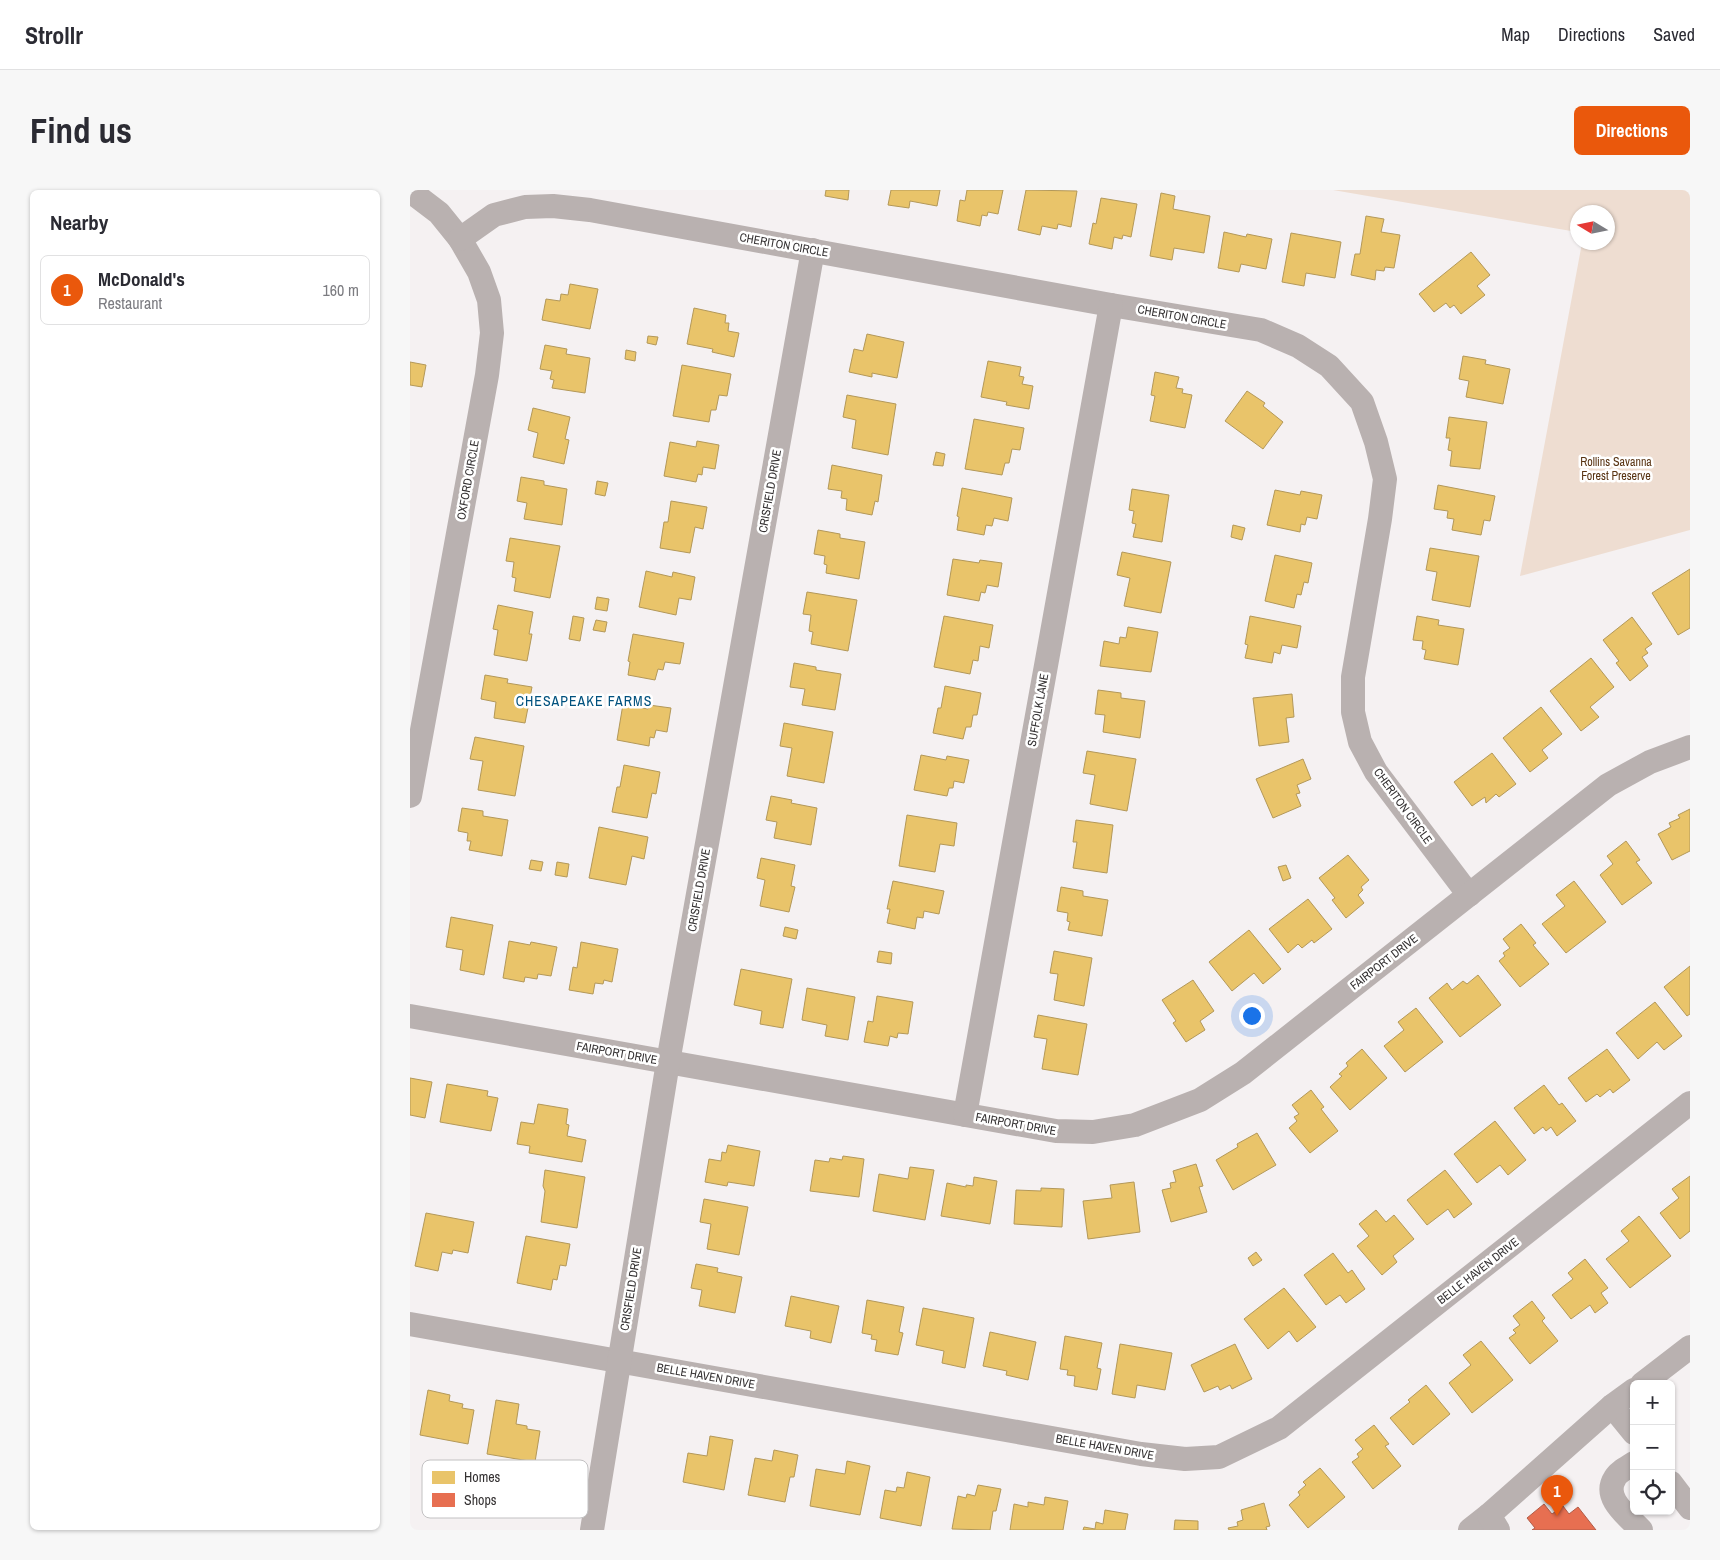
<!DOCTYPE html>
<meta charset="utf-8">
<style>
body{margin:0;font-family:"Archivo Narrow",sans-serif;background:#f7f7f7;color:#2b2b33}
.controls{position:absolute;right:15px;bottom:15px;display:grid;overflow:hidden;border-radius:8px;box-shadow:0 1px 4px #0004}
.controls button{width:45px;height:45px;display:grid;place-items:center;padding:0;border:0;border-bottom:1px solid #e1e1e2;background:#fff;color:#2b2b33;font:25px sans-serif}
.compass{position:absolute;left:1160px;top:15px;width:45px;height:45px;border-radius:50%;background:#fff;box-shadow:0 1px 4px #0004;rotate:280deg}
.you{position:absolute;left:841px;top:825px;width:18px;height:18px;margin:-12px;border:4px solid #fff;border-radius:50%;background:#1a73e8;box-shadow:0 0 0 8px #1a73e833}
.badge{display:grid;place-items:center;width:32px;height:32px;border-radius:50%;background:#ea580c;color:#fff;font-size:16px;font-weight:700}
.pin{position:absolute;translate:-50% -41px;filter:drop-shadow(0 1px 2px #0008)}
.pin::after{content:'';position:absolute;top:26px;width:18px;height:15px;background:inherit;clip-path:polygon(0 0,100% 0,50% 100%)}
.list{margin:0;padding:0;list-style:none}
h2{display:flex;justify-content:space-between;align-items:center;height:65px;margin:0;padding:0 20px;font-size:21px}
h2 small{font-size:16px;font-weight:400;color:#7c7c81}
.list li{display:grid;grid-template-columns:32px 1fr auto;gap:15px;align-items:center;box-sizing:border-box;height:70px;margin:0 10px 10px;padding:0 10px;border:1px solid #e1e1e2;border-radius:8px}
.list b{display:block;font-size:19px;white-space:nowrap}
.list p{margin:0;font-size:16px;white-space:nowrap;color:#7c7c81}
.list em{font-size:16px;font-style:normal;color:#7c7c81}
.icon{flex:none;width:28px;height:28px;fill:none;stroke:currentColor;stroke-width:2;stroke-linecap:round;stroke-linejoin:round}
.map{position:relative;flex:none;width:1280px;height:1340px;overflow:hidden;border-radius:8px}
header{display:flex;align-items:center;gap:30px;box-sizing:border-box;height:70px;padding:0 25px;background:#fff;border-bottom:1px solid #e1e1e2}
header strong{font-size:24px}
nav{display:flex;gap:28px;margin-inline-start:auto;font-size:18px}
.intro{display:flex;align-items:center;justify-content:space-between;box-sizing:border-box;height:120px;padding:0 30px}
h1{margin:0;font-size:35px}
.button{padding:12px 22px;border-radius:8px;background:#ea580c;color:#fff;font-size:18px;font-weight:700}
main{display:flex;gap:30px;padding:0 30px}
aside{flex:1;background:#fff;border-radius:8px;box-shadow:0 1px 4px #0004}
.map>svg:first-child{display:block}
.green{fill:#eeddd1}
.homes{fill:#e9c46a;stroke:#b39859}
.shops{fill:#e76f51;stroke:#b15c48}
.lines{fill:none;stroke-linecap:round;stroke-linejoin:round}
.minor{stroke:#b9b1b0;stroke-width:24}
.labels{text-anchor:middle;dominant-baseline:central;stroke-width:5;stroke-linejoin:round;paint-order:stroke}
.street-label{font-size:12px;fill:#343132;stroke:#fff}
.park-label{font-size:12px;fill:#583312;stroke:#fff}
.neighbourhood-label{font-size:14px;letter-spacing:1px;fill:#00517e;stroke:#fff}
.key{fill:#fff;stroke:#c2c1c2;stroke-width:1}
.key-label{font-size:14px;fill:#343132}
</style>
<header>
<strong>Strollr</strong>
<nav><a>Map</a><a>Directions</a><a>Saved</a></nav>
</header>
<div class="intro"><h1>Find us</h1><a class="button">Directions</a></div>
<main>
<aside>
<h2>Nearby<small></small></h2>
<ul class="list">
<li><span class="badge">1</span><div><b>McDonald's</b><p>Restaurant</p></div><em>160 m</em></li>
</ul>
</aside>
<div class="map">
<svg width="1280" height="1340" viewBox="0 0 1280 1340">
<rect width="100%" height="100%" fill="#f5f1f2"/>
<path class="green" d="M923,0H1280V340L1110,386L1172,53L1198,52V22H1168L1167,42Z"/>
<g class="homes">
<path d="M416,0H439L438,10L415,6Z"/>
<path d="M481,0H530L527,16L500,11L499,18L478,15Z"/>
<path d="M557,0H593L588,24L578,22L577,26L572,25L570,36L547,31L550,10L555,11Z"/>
<path d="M616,0L667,1L661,37L648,34L647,39L632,36L630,45L608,40Z"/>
<path d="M751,3L765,6L763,19L800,26L794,63L764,58L762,70L740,66Z"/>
<path d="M691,8L727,14L721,47L713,45L712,49L704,47L702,59L679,54L683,33L686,34Z"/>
<path d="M956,26L974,29L971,42L990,45L984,78L975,77L974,81L966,80L965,90L941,85L945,64H950Z"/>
<path d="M814,42L836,47L837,44L862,49L856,79L831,74L829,82L808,78Z"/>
<path d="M881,43L931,52L925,88L896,83L894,96L872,92Z"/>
<path d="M1061,62L1080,85L1067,96L1075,105L1051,124L1044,115L1040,118L1036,113L1024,122L1009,104Z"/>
<path d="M160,94L188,99L180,139L132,130L136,109L150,111L151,104L158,105Z"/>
<path d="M284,118L316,125L315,133H319L318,141L329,143L324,167L302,162L303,159L277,154Z"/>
<path d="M457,144L494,152L487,188L462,183V187L439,182L444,159L453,161Z"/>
<path d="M238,146L248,147L246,155L237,153Z"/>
<path d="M135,155L157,159L156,164L180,168L175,203L142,198L144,190L140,189L142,181L130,179Z"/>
<path d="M216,160L226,162L225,171L215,169Z"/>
<path d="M1053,166L1076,170L1075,174L1100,179L1093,214L1056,207L1059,191L1049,189Z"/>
<path d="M578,171L611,177L609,186L614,187L612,194L623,196L619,219L596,215L597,212L571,207Z"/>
<path d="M0,172L16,175L12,197L0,195Z"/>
<path d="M272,175L321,184L317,206L309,205L306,220H301L299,232L263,226Z"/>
<path d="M745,182L769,187L766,198L773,199L772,203L782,205L775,238L740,231L745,206L741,205Z"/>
<path d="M837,201L855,213L853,216L873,232L853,259L815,231Z"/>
<path d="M437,205L486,214L478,265L442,258L446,230L433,227Z"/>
<path d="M123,218L160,227L155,249L159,250L154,274L123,267L128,243L118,240Z"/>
<path d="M1039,227L1077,232L1070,279L1040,276L1042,261L1038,260L1040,248H1036Z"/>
<path d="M564,229L614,238L610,260L602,259L599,273H595L592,285L555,279Z"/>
<path d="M287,251L309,255L305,279L293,277L292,285L288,284L286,292L254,286L260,252L286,257Z"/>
<path d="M526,262L535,264L533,276L523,275Z"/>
<path d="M422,275L472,285L468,312L465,311L462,325L436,320L437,309L431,308L432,301L418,299Z"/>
<path d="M111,287L134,291V295L157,299L152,335L114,329L117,313L107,311Z"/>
<path d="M187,291L198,293L195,306L185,304Z"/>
<path d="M1028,295L1085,306L1080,331L1074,330L1071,345L1042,340L1044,329L1037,328L1038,321L1024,319Z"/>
<path d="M552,298L602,308L598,331L584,328L582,336L576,335L574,345L547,340L549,327L547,326Z"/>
<path d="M722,299L759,305L752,352L723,347L726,334L722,333L724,321L719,320Z"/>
<path d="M865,300L890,305L891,301L912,305L907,329L897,327L895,335L891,334L890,342L857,335Z"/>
<path d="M261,311L297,317L293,339L285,337L280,363L250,358L254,332H258Z"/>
<path d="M823,335L835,338L832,350L821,347Z"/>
<path d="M408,340L430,344V348L455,352L449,389L416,383L417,375L414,374L415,366L404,364Z"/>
<path d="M100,348L150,356L140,408L104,401L106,388L102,387L104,372L96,371Z"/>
<path d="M1020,358L1069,366L1060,417L1022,410L1027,382L1016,380Z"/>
<path d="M712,362L761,372L751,423L714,416L720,388L707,385Z"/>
<path d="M865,365L902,373L898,393L894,392L891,405L887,404L884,418L855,411Z"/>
<path d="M543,369L569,373L570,370L592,373L588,397L577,395L575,403L571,402L569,411L537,405Z"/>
<path d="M1280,379V438L1268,445L1242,403Z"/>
<path d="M236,381L262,387L263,382L285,387L281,410L269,408L266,425L229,417Z"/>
<path d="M397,402L447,410L438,461L401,454L403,442L399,441L401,425L393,424Z"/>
<path d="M187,407L199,409L197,421L185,419Z"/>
<path d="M88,415L123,422L119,444H122L117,471L84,465L88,440L83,439Z"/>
<path d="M163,426L174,428L170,451L159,449Z"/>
<path d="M534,426L583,435L579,458L570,456L568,471L563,470L560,484L524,477Z"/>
<path d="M840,426L891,436L887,458L872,455L870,464L864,462L862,473L835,468L838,455L835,454Z"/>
<path d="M1007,426L1029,430L1028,435L1054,439L1048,475L1014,469L1016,460L1012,459L1013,451L1003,450Z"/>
<path d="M1222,427L1242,454L1235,459L1238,463L1232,467L1238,476L1220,491L1206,473L1209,471L1193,450Z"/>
<path d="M186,430L197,432L195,442L183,440Z"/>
<path d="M718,437L748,442L741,482L690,476L694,451L709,454L710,447L716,448Z"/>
<path d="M223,444L274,453L270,474L255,472L253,480L248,479L245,490L218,485L220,472L218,471Z"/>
<path d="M1181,468L1204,497L1180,517L1189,527L1171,541L1140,501Z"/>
<path d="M384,473L406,477V480L431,484L425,520L392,515L395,499L380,497Z"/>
<path d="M75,485L98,489L97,493L122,497L115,533L84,528L86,512L71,509Z"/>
<path d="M535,496L571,503L567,525H563L561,537H556L553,549L523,543L528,518H531Z"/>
<path d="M688,500L711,503V508L735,511L730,548L693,542L695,525L685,524Z"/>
<path d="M882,504L884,527L876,528L879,552L849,556L843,508Z"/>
<path d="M213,514L238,519L239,515L261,518L257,542L246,540L244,548L240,547L239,556L207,550Z"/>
<path d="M1131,517L1152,544L1132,560L1138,568L1120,582L1093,548Z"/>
<path d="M374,533L423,542L414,593L377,586L382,558L370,556Z"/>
<path d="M65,547L114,556L105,606L68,600L73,571L60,569Z"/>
<path d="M677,561L726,569L717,621L680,614L685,585L673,583Z"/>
<path d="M1082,563L1106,594L1089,607L1086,604L1076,613L1075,607L1062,616L1044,592Z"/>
<path d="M511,565L536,570L537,566L559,570L554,593L544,591L543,598H539L537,606L504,600Z"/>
<path d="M893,569L901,589L887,595L890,603L886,604L891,616L863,628L846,589Z"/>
<path d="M214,575L250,582L246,604L242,603L237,628L202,622L207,597H210Z"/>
<path d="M361,606L382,610L381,613L407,618L401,655L364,648L367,632L356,630Z"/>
<path d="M52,618L73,621V626L98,630L92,666L59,660L61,651H57L58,643L48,641Z"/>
<path d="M1280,619V661L1262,670L1248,644L1261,637L1259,633L1270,628L1268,625Z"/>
<path d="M497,625L547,633L544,656L530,654L525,682L489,676Z"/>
<path d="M666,630L703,635L697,683L663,678L667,652H663Z"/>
<path d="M189,637L238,647L234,669L222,666L216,695L179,688Z"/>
<path d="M1216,651L1230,670L1226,672L1242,693L1212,715L1190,685L1203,674L1197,666Z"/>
<path d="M938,665L959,690L951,697L953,700L948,705L954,713L936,728L922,710L925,708L909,688Z"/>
<path d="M351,668L385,675L381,696L385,697L379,722L350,716L355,690L347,688Z"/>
<path d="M121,670L133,672L131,681L119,679Z"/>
<path d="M147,672L159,674L157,687L145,685Z"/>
<path d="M876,675L881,688L873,691L868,677Z"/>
<path d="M483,691L534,701L529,724L514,721L513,728L507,727L505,739L477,733L480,719H477Z"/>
<path d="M1164,691L1196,732L1156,763L1132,734L1155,716L1146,705Z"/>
<path d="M651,697L673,701V706L698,710L692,746L658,740L660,732L657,731L658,723L647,721Z"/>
<path d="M898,709L922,739L904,753L902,750L892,758L888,754L878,763L859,739Z"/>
<path d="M41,727L83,735L74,785L50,780L53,760L36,757Z"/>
<path d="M1111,734L1126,753L1123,755L1139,774L1110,797L1089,771L1095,766L1093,763L1100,758L1093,749Z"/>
<path d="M375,737L388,740L386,749L373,746Z"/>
<path d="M839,740L871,779L853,794L844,783L822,801L799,772Z"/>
<path d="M99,751L120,755L121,752L147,757L141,786L128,784L127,789L115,787L114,792L93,788Z"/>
<path d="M171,752L208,759L202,792L194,790L193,794L185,793L183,804L159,800L163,777L167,778Z"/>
<path d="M469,761L482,763L481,774L467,772Z"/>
<path d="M644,761L682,768L674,816L644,810L648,784L640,783Z"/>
<path d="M1280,776V824L1277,826L1254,797Z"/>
<path d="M331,779L382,789L373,838L350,834L352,821L324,815Z"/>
<path d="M1068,785L1091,815L1050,847L1019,808L1037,793L1042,800L1053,791L1057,794Z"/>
<path d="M783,790L804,821L790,831L795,840L776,852L763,833L766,831L752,810Z"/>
<path d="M397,798L445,807L438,850L415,846L417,835L392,830Z"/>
<path d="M467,806L503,812L498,844L488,843L487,848L480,846L478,856L454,852L458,831L463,832Z"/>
<path d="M1245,812L1272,846L1254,860L1247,852L1228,869L1206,843Z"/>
<path d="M1006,818L1033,852L995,882L974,856L994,840L988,832Z"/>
<path d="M628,825L677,834L668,885L632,879L637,849L624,847Z"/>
<path d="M952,859L977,888L940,920L920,897L932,886L929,884L938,876L936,873Z"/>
<path d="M1197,859L1220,890L1203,903L1200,899L1190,907L1187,904L1176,912L1158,888Z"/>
<path d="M0,888L22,892L15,928L0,925Z"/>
<path d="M37,894L78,901L77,906L88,908L81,941L30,932Z"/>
<path d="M1134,895L1149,915L1152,913L1166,931L1147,946L1141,937L1136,941L1133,937L1124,944L1104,918Z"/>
<path d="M901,900L914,917L911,919L928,941L900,963L879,938L887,931L884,927L889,924L882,915Z"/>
<path d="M128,914L158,919L156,934L159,935L157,946L176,950L172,972L119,963L120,956L107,954L111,932L124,934Z"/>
<path d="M1085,931L1116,970L1098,985L1090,975L1067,993L1044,964Z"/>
<path d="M847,943L866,975L823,1000L806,970L828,957L827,954Z"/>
<path d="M318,955L350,961L344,996L318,992L317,996L295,992L299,969L311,971L312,962L316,963Z"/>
<path d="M433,966L454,969L449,1007L400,1001L405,970L419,972L420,968L432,970Z"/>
<path d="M786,974L793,996L789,997L797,1022L761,1032L752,1000L761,998L760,993L766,992L763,981Z"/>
<path d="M500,977L524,980L515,1030L463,1021L469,984L498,989Z"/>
<path d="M135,980L175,987L167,1038L131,1032L135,1001L133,996Z"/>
<path d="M1035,980L1062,1014L1044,1028L1038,1019L1017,1035L997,1010Z"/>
<path d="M1280,986V1041L1270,1049L1250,1023L1269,1008L1262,999Z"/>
<path d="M564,987L587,991L580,1034L531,1026L537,993L556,997V995L563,996Z"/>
<path d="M724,992L730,1042L678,1049L673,1011L702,1008L700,995Z"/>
<path d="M631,998L654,999L652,1037L604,1034L606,1000L631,1001Z"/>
<path d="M294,1009L338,1017L329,1065L297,1059L301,1034L290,1032Z"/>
<path d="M966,1020L976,1032L984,1025L1004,1049L983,1066L987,1072L972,1085L947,1056L959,1046L949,1034Z"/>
<path d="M16,1023L64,1032L58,1063L43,1060L42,1064L32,1062L28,1081L5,1076Z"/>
<path d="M1229,1026L1261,1066L1220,1098L1196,1069L1219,1051L1211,1041Z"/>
<path d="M116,1046L160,1054L156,1076L150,1075L147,1090L143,1089L141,1100L107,1093Z"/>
<path d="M846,1062L852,1070L843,1076L838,1068Z"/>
<path d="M923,1063L938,1083L942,1080L955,1099L936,1113L930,1105L916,1115L894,1085Z"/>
<path d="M1175,1069L1198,1098L1191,1103L1198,1113L1185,1123L1180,1115L1161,1129L1142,1105L1163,1089L1158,1083Z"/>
<path d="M286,1074L308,1078L307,1082L332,1087L325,1123L289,1116L292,1100L281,1098Z"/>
<path d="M874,1098L906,1137L887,1152L879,1141L858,1159L834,1129Z"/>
<path d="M381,1106L429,1116L421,1153L400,1148L401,1141L375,1136Z"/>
<path d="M457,1110L494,1117L489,1142L493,1143L488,1165L465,1161L467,1150L461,1149L462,1145L452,1143Z"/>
<path d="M1122,1111L1135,1128L1132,1131L1148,1151L1120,1174L1099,1148L1106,1143L1103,1140L1110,1135L1103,1126Z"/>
<path d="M513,1118L564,1128L555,1178L532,1173L534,1161L506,1155Z"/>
<path d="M580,1142L626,1152L618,1190L596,1185L597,1181L573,1176Z"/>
<path d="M655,1146L692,1153L687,1178L691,1179L687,1200L664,1196L665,1186L657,1185L658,1180L650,1179Z"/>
<path d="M1071,1151L1103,1190L1062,1223L1039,1193L1061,1175L1053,1165Z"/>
<path d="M710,1154L762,1163L755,1200L727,1195L725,1208L702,1204Z"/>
<path d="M825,1154L842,1189L822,1199L820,1195L810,1200L808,1196L794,1202L781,1175Z"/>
<path d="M1016,1195L1040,1224L1003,1255L980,1228L1000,1212L998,1210Z"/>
<path d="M18,1200L40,1205L39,1211L53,1214L52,1218L64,1220L58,1254L10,1245Z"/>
<path d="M86,1210L109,1214L106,1234L117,1236V1239L130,1241L125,1272L77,1264Z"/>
<path d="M964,1235L979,1254L975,1256L991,1276L963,1299L942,1272L949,1267L947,1264L953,1259L945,1250Z"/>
<path d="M300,1246L323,1250L314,1300L273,1292L278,1263L297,1266Z"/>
<path d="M364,1260L388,1265L384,1287H380L375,1312L338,1305L345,1268L362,1271Z"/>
<path d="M437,1271L460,1276L450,1325L400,1316L406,1279L435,1284Z"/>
<path d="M910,1278L935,1307L898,1338L879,1315L890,1305L888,1302L896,1295L893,1292Z"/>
<path d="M497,1282L520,1287L511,1336L470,1328L475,1300L486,1302L487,1297L494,1298Z"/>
<path d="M568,1295L591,1299L586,1321H583L580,1340L542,1339L548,1306L556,1308L557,1304L565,1306Z"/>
<path d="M635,1307L658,1311L653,1340H600L604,1314L618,1317V1312L634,1315Z"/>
<path d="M854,1313L860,1336L856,1337L857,1340H819L818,1338L828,1336L827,1332L833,1330L831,1320Z"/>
<path d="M695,1320L718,1324L715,1340H673L674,1337L685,1339L686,1332L693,1334Z"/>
<path d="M765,1330L788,1331V1340H764Z"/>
</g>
<path class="shops" d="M1134,1314L1142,1324L1153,1316L1159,1324L1168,1317L1186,1340H1122L1125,1338L1117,1328Z"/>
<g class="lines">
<g class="minor">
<path d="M0,1L29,23L50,49L69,82L79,110L82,143L77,185L0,606"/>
<path d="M50,49L84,25L115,17L143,16L180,20L701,115L851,140L888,156L919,176L952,212L966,252L975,289L970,329L943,487V522L950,552L966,582L1059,705"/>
<path d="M0,826L646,941L683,942L725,935L790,910L833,883L1198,595L1240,572L1280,557"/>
<path d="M555,925L701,115"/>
<path d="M0,1134L731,1264L775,1269L809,1267L869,1238L1280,913"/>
<path d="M1232,1194L1280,1157"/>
<path d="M1202,1216L1224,1243"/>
<path d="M1224,1273C1218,1277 1208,1282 1205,1288C1192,1308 1218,1326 1231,1340"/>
<path d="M1261,1293L1280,1318"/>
<path d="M182,1340L258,872L403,60"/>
<path d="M1060,1340L1079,1325"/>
<path d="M1088,1340L1079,1325L1202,1216L1224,1200"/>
</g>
</g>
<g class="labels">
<g class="street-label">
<text transform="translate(374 55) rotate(10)">CHERITON CIRCLE</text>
<text transform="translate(772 127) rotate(10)">CHERITON CIRCLE</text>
<text transform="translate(58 290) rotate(-80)">OXFORD CIRCLE</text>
<text transform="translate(360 301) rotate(-80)">CRISFIELD DRIVE</text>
<text transform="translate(628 520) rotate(-80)">SUFFOLK LANE</text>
<text transform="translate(993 616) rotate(54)">CHERITON CIRCLE</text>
<text transform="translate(289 700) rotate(-80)">CRISFIELD DRIVE</text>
<text transform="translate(974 772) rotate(-38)">FAIRPORT DRIVE</text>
<text transform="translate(207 863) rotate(10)">FAIRPORT DRIVE</text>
<text transform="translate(606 934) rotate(10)">FAIRPORT DRIVE</text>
<text transform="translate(1068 1081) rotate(-38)">BELLE HAVEN DRIVE</text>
<text transform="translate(221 1099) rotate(-81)">CRISFIELD DRIVE</text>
<text transform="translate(296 1186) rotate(10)">BELLE HAVEN DRIVE</text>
<text transform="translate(695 1257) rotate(10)">BELLE HAVEN DRIVE</text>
</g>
<g class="park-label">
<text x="1206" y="272">Rollins Savanna<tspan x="1206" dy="14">Forest Preserve</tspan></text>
</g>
<g class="neighbourhood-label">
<text x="174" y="511">CHESAPEAKE FARMS</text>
</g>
</g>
<rect x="12" y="1270" width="166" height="58" rx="8" class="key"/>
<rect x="22" y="1281" width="23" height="13" fill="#e9c46a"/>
<rect x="22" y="1303" width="23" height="14" fill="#e76f51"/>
<g class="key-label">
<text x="54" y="1292">Homes</text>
<text x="54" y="1315">Shops</text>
</g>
</svg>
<div class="controls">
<button>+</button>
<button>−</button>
<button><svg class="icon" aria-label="locate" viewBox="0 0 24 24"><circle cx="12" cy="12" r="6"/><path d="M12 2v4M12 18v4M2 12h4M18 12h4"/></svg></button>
</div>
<svg class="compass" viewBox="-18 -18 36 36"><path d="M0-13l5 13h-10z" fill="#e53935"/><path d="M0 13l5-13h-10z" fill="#7c7c81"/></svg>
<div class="you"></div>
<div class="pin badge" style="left:1147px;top:1326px">1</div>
</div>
</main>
